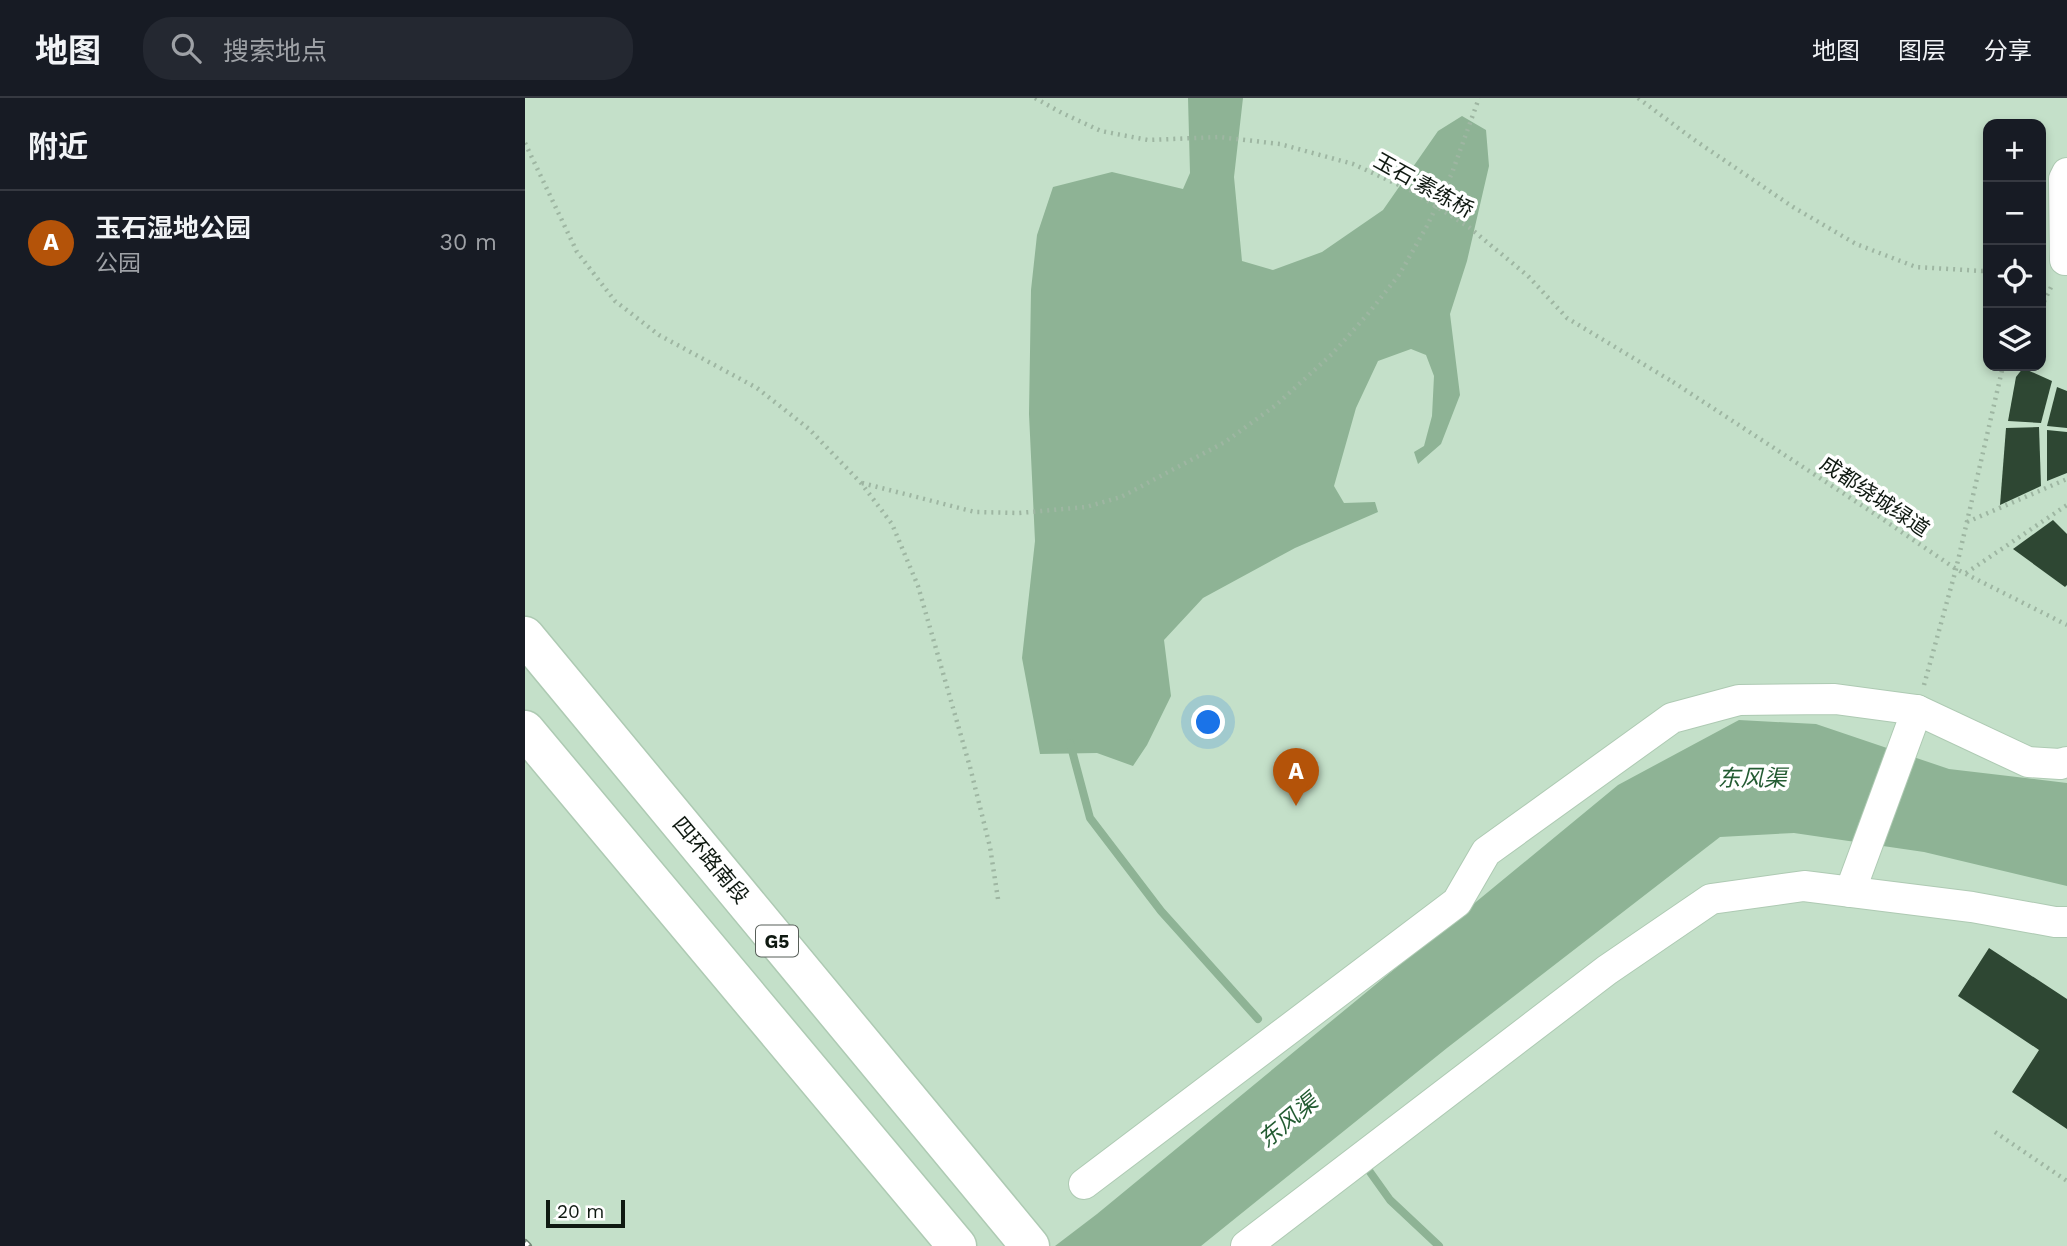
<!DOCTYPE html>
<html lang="zh">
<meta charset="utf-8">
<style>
body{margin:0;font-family:"Work Sans","Noto Sans SC",sans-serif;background:#242831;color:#f1f3f6}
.controls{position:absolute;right:21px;top:21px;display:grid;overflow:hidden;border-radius:14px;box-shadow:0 4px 10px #0003}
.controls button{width:63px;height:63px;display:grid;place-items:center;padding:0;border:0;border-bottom:2px solid #363941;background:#171b24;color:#f1f3f6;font:35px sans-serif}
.scale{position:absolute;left:21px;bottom:18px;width:79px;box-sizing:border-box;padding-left:7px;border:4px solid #0f1911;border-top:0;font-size:19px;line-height:24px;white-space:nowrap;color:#0f1911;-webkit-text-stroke:5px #fff;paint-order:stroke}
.you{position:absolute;left:684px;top:625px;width:24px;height:24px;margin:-18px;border:5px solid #fff;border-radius:50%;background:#1a73e8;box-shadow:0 0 0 10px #1a73e833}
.badge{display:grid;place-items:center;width:46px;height:46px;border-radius:50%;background:#b45309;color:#fff;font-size:23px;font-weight:700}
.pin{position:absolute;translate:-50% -58px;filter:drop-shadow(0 2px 4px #0008)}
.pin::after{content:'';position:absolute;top:37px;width:24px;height:21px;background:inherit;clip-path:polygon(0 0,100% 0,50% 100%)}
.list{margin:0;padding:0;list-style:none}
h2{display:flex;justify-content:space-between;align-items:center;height:91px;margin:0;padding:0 28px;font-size:30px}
h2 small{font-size:23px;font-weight:400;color:#9ea1a6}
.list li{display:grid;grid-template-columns:46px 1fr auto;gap:21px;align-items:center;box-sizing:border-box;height:105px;padding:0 28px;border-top:2px solid #363941}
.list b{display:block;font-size:26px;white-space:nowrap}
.list p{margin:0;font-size:23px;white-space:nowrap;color:#9ea1a6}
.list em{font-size:23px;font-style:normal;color:#9ea1a6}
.icon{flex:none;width:38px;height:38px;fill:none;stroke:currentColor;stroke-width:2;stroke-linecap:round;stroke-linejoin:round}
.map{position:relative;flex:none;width:1542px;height:1148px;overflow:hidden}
header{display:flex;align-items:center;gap:42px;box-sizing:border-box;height:98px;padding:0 35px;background:#171b24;border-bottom:2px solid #363941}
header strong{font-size:33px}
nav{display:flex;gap:38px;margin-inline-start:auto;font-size:24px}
.search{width:490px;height:63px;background:#242831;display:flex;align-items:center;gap:18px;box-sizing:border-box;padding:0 24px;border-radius:28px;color:#9ea1a6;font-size:26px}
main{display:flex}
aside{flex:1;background:#171b24}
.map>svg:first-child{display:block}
.green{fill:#c4e0c9;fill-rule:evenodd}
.water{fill:#8eb395}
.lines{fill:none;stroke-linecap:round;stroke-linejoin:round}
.stream{stroke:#8eb395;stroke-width:8}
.building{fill:#2e4733}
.minor-casing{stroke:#aecab3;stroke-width:32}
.highway-casing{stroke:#aecab3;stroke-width:41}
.path{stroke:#9eb6a2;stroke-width:4.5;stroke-dasharray:2 5;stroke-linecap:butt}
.minor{stroke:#fff;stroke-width:30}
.highway{stroke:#fff;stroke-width:38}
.rail-casing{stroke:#738777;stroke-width:8}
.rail{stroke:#fff;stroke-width:5;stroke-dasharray:16;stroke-linecap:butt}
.path-bridge{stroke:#9eb6a2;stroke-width:4.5;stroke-dasharray:2 5;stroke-linecap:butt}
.labels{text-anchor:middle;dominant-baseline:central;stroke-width:7;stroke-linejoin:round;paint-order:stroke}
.shield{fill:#fff;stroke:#575e58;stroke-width:2}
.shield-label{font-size:19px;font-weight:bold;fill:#0f1911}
.street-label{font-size:21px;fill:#0f1911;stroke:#fff}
.water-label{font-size:23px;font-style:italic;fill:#245c33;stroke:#fff}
</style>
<header>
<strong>地图</strong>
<div class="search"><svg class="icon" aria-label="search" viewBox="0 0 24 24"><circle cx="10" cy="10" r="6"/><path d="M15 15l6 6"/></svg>搜索地点</div>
<nav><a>地图</a><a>图层</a><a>分享</a></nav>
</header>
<main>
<aside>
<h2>附近<small></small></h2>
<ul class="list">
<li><span class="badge">A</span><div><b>玉石湿地公园</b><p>公园</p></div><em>30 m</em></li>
</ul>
</aside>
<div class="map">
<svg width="1542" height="1148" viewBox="0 0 1542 1148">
<rect width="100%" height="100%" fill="#e0fee5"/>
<path class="green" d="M0,0H1542V1148H0ZM1463,26H1516V268H1463Z"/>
<g class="water">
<path d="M663,0H718L709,79L717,163L748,172L797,154L858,112L913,33L937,18L961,32L964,68L942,163L925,216L935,297L916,346L893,366L889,354L899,348L907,318L909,278L901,257L886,251L853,263L831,310L809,388L819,405L850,404L853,414L770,450L678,500L639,542L646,598L622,647L608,668L572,655L515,656L497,560L510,443L504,316L506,192L512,137L528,89L587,74L658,91L665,75Z"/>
<path d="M1214,622L1291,626L1424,671L1542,685V788L1399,754L1269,735L1195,739L922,950L676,1148H530L572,1116L1093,687Z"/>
</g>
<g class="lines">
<g class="stream">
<path d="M545,645L565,720L636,813L733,921"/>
<path d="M845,1074L865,1102L914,1148"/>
</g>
</g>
<g class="building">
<path d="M1498,270L1527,283L1516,325L1483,323L1491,279Z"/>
<path d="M1532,289L1542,293V330L1522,328Z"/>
<path d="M1514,329L1516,388L1475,407L1481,330Z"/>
<path d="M1522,332L1542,334V375L1522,383Z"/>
<path d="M1528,422L1542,436V487L1540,489L1488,451Z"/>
<path d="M1464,850L1542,901V1031L1487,994L1514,952L1433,898Z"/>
</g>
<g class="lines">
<g class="minor-casing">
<g id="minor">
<path d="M1540,162L1539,81L1542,75"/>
<path d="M1325,794L1392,612"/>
<path d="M559,1086L932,804L961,754L1147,620L1214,602L1310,601L1392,612L1503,664L1535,666L1542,664"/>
<path d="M721,1148L1082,872L1186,801L1279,788L1447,809L1530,824H1542"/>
</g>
</g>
<g class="highway-casing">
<g id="highway">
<path d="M0,538L505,1148"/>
<path d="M0,632L432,1148"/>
</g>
</g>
<g class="path">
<path d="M1113,0L1168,41L1268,109L1331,146L1391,169L1457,173L1463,172"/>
<path d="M0,45L52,154L90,203L134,237L232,290L284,331L336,385L367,426L393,488L445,669L465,749L473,801"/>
<path d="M1516,210L1528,185"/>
<path d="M1148,284L1356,420L1431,471L1542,527"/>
<path d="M337,385L450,414L494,415L561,409L596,399L700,344L751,307L807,256L842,217L874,177L902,128L927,75L954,0"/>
<path d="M1442,424L1542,381"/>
<path d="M1441,475L1542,407"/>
<path d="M1399,587L1431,471L1478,268"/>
<path d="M1470,1034L1542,1083"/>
</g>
<use href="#minor" class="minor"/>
<use href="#highway" class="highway"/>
<g class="rail-casing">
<path id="rail" d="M0,1145L3,1148"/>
</g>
<use href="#rail" class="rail"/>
<path class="path-bridge" d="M510,0L537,15L576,33L623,42L694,39L755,46L828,66L887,93L945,130L1003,178L1042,220L1148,284"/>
</g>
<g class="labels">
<rect class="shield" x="231" y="827.5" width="42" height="31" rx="5"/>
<g class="shield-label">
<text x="252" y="843">G5</text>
</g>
<g class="street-label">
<text transform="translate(899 87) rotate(29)">玉石·素练桥</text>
<text transform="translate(1350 398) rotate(34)">成都绕城绿道</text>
<text transform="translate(186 762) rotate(50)">四环路南段</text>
</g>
<g class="water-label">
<text x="1227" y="680">东风渠</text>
<text transform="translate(763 1023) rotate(-40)">东风渠</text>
</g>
</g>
</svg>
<div class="controls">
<button>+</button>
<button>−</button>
<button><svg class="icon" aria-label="locate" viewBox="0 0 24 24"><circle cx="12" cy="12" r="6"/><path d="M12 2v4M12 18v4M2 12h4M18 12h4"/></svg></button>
<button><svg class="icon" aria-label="layers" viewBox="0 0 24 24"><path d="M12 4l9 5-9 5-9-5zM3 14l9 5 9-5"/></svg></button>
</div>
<div class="scale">20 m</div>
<div class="you"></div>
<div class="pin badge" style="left:771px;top:708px">A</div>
</div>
</main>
